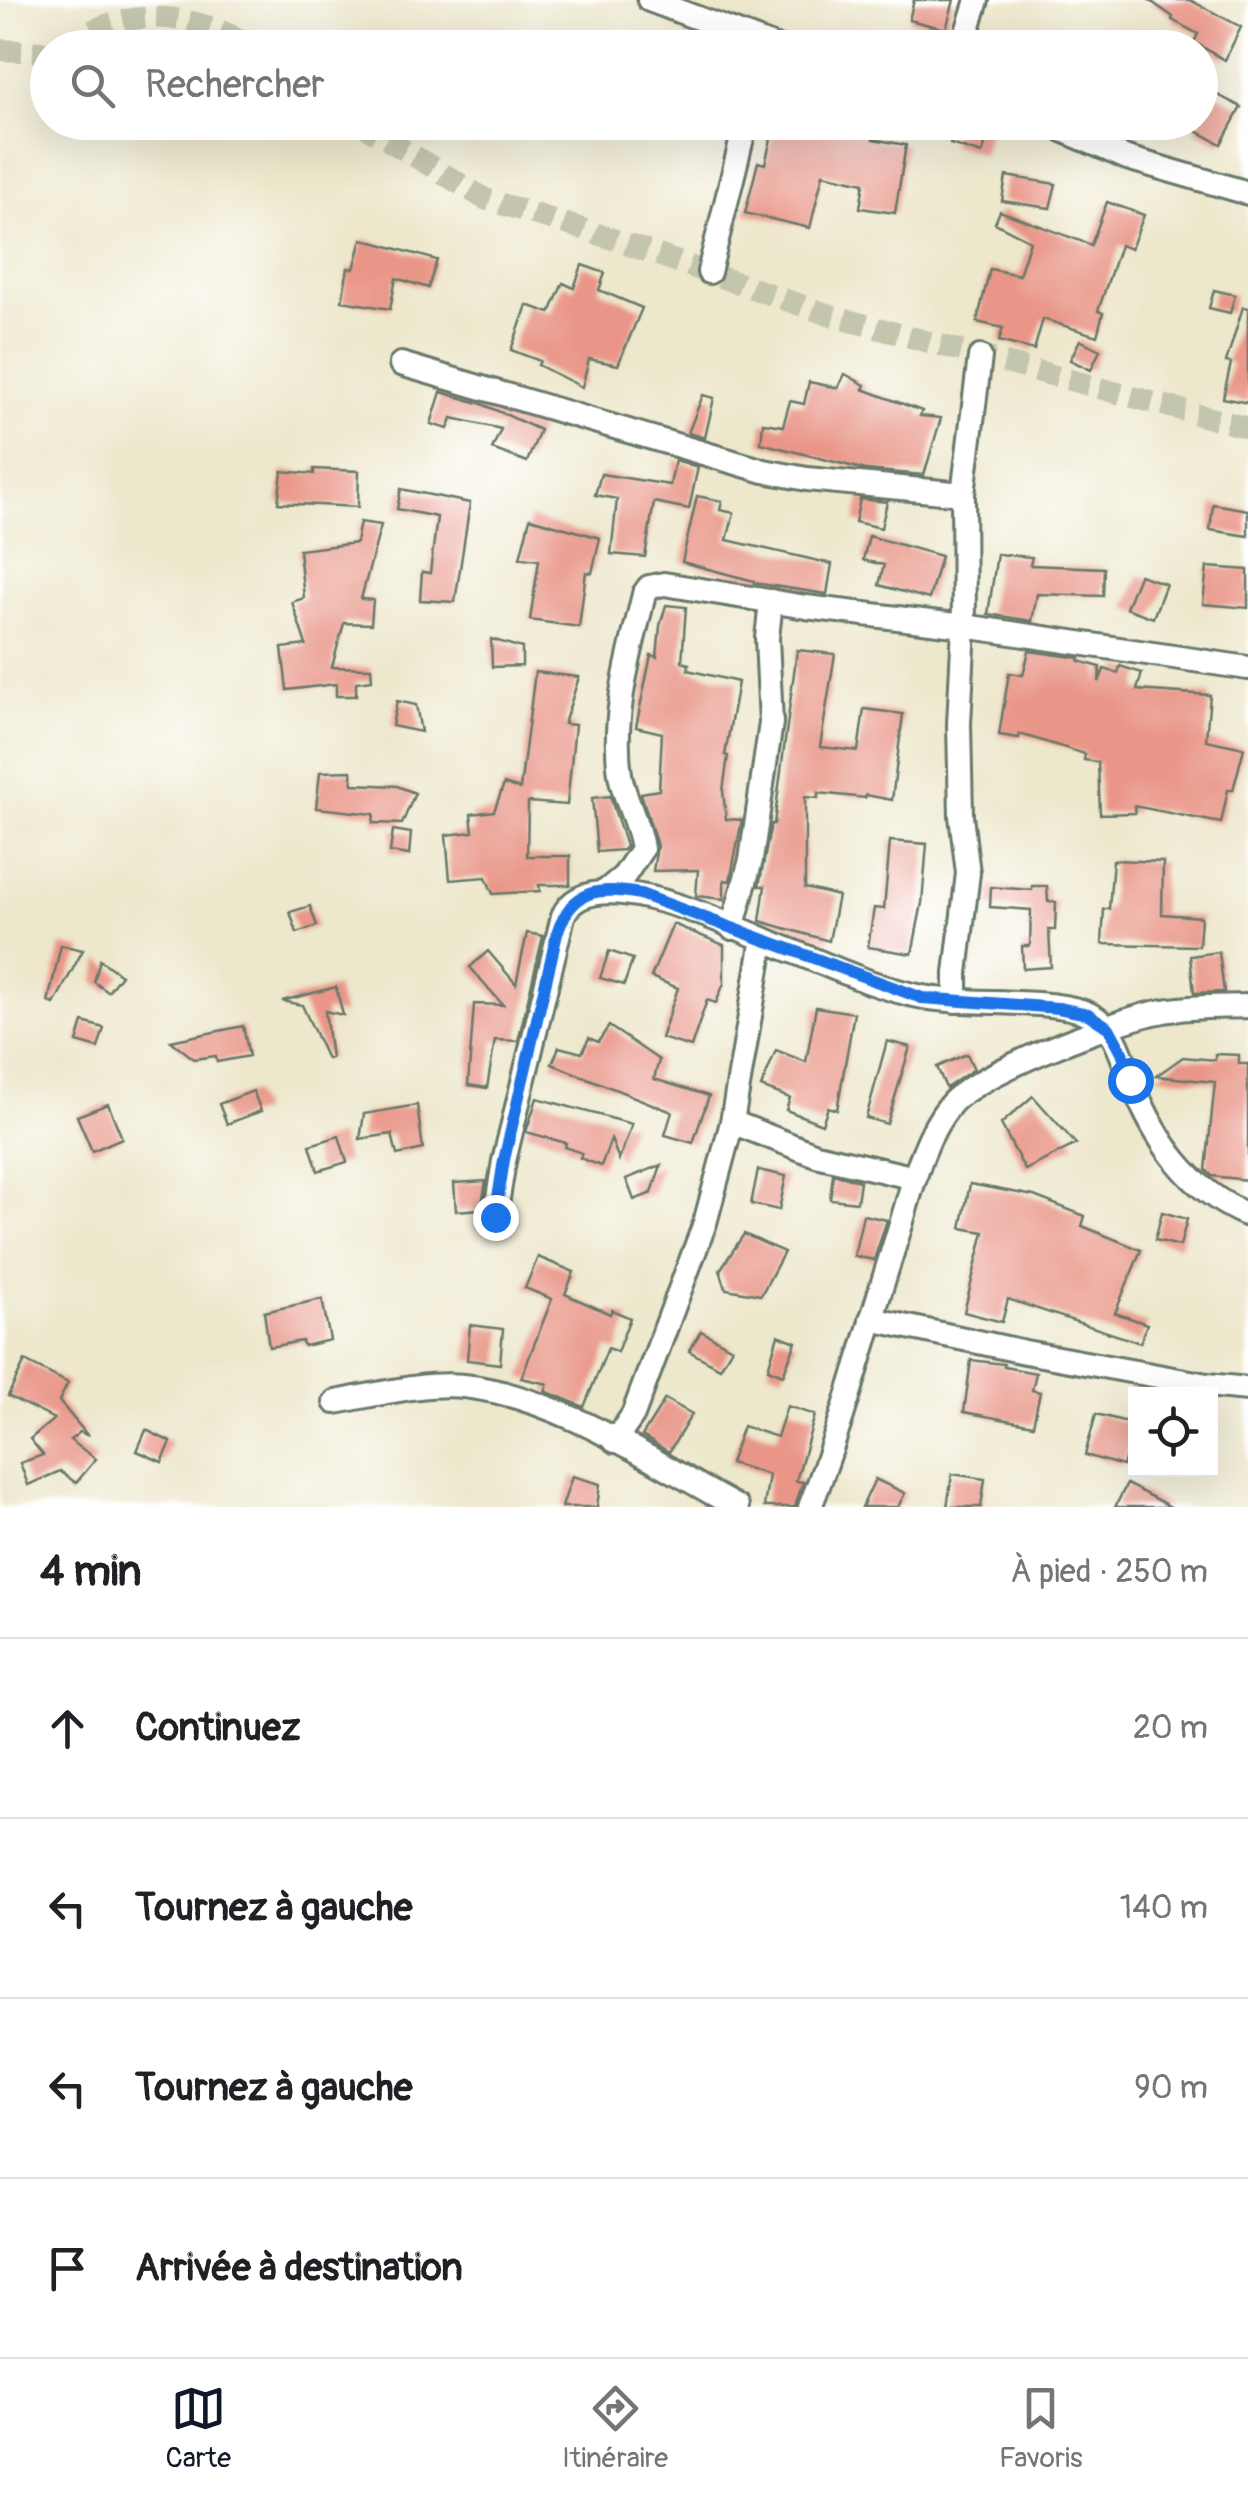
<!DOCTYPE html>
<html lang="fr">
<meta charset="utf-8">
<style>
body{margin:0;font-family:Pangolin,sans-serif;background:#f6f6f6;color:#202124}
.controls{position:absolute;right:30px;bottom:30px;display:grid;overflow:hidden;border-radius:0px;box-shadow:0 10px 40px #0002}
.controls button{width:90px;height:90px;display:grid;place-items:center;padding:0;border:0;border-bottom:2px solid #e0e0e0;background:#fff;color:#202124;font:50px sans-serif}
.stop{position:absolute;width:30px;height:30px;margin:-22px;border:8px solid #1a73e8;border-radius:50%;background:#fff}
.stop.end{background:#1a73e8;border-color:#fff;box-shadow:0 2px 10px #0008}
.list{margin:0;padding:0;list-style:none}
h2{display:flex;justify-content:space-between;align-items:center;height:130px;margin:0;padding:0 40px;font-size:42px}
h2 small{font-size:32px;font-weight:400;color:#757577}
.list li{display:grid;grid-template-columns:65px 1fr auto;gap:30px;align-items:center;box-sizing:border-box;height:180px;padding:0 40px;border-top:2px solid #e0e0e0}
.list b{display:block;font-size:38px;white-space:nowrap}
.list em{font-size:32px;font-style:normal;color:#757577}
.icon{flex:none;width:55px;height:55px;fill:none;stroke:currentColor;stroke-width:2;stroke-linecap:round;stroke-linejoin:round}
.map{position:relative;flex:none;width:1248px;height:1507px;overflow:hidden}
.search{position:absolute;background:#fff;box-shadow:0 10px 40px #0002;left:30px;right:30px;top:30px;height:110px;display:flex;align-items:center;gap:25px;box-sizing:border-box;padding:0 35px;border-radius:55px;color:#757577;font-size:38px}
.sheet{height:850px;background:#fff}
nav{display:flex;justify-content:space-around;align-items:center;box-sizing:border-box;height:140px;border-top:2px solid #e0e0e0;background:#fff;font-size:28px;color:#757577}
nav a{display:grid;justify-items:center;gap:5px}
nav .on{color:#111827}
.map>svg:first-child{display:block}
.building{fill:#e99688}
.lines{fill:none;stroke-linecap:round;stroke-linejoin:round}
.street-tunnel{stroke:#c4c5ad;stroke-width:22;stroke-dasharray:22 11;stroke-linecap:butt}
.street-casing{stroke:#677869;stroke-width:28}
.street{stroke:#fff;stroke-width:22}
.route{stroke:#1a73e8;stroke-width:12}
</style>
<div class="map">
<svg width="1248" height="1507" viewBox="0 0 1248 1507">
<rect width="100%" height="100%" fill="#fff"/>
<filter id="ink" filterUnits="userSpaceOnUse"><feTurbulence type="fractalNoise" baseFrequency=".01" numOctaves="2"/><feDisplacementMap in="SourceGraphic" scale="20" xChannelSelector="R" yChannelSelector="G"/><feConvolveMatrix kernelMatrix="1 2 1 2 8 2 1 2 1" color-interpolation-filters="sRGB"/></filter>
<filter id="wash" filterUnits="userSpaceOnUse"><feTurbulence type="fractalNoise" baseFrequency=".0048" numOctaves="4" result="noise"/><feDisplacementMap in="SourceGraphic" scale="40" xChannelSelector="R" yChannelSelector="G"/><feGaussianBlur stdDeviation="2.25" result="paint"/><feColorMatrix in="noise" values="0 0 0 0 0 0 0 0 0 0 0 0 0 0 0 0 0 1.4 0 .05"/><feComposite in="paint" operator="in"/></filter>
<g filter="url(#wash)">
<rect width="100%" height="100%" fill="#ede7cb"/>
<g id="blocks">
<g class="building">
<path d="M914,0H954L946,29L909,20Z"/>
<path d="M1149,0H1190L1241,27L1225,60L1194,42L1198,34L1172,20L1173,17Z"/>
<path d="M1214,93L1241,107L1221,144L1195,130Z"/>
<path d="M775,122H878L873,139L906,145L895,213L860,208L864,183L823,174L810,228L745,213L758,162L765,164Z"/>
<path d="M957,122H992L982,154L950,144Z"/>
<path d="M1006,176L1056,184L1050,208L1002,201Z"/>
<path d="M1107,202L1144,215L1131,249L1120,245L1098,311L1103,313L1097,336L1043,319L1034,350L999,341L1003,328L977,322L990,269L1019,275L1030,241L995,223L1000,211L1091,245Z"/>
<path d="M362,239L437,260L428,288L396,278L390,309L342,301L348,268L354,269Z"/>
<path d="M582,265L605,273L599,290L642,308L618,365L589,359L582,387L538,365L540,361L511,350L527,305L550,313L563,283L574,288Z"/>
<path d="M1214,290L1235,295L1230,313L1209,308Z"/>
<path d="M1243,307L1248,308V403L1223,398L1231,363L1226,362Z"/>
<path d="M1080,340L1100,350L1091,370L1070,360Z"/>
<path d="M845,374L865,385L863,389L922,411L920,416L941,418L924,475L866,470L761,443L763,423L783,426L790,401L804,404L809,382L838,388Z"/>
<path d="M441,392L482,404L540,430L527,462L492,449L501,429L452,418L448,429L431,424Z"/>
<path d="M703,395L714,398L705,438L688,433Z"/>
<path d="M675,460L698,467L689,509L654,502L645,557L611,554L617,499L595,495L601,474L670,485Z"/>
<path d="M314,469L359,471L358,507L278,503L282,471L314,474Z"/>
<path d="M401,489L470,503L455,602L420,600L422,572L430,573L437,517L397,509Z"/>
<path d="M697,496L722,501L720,510L734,513L727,540L832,564L827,594L754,583V581L682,562Z"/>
<path d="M860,499L887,502L881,528L855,522Z"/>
<path d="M1213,504L1248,510V536L1210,530Z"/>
<path d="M530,518L600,538L592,573L586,572L579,627L530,620L539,560L520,558Z"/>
<path d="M360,522L381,525L361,599L373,600L371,624L344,623L332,667L371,668L372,680L356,682V696H336V684L287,690L282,648L306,645L292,602L304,598L299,550L356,543Z"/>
<path d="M869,536L941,556L929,599L879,585L884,565L863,560Z"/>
<path d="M997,554L1032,557L1030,565L1104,568L1103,596L1037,594L1032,621L988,614Z"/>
<path d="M1207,567L1248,570V608L1203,604Z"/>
<path d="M1139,575L1166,584L1153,618L1126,608Z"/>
<path d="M666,605L686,607L682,662L689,664L688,670L738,682L725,755L728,756L723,791L726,819L742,820L730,881L724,880V899L696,896L698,870L653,871L657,846L641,793L659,790L662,733L636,727L651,655L657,657L660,626Z"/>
<path d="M491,639L522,648V666L492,667Z"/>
<path d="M797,650L835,654L820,747L858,751L864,709L903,714L892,800L866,795L865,798L818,793V798L805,797V888L838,896L829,941L760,921L765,886H759L771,824H774Z"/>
<path d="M1029,651L1080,658L1079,661L1100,667L1099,682L1104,669L1118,673L1120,666L1142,673L1137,690L1210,695L1206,740L1244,748L1233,790H1228L1221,823L1134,806L1135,813L1100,814L1098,762L1084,760L1085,754L1020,734L1019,738L999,735L1009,673L1023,675Z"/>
<path d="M535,672L579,677L564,724L575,725L567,805L528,802L527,856H570V885H539L540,891L493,894L486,877L450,880L446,835L473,832L471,814L494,811L504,784L520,789Z"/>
<path d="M397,701L416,705L421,732L392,726Z"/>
<path d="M351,771L353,784L397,786L415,793L402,824L373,823L374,814L316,808L320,772Z"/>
<path d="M610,796L626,846L623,850L597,852L592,798Z"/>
<path d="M393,830L411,833L409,855L390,852Z"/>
<path d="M890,841L927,844L922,903L912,954L868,947L874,908L884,909Z"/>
<path d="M1113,860L1163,862L1162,914L1201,917L1199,946L1102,944L1104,909H1109Z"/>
<path d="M1032,886H1047L1048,901L1056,902L1055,930H1049L1051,967L1023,969L1022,946H1030L1031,910L990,907L991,887L1032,890Z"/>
<path d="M310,906L317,926L297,933L290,912Z"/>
<path d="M673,924L724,945V983L716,1003L707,1000L691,1047L661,1038L678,988L651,977Z"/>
<path d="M527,933L543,936L518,1041L495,1040L487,1088L468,1085L474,1004L503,1005L470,967L488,951L516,984Z"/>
<path d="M61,945L83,950L54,1004L48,1002Z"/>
<path d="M609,951L633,959L624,985L600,978Z"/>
<path d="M1219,952L1224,992L1194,993L1190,956Z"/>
<path d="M100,960L121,975L108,992L94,982Z"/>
<path d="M336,987L343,1015L325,1011L331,1058L327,1059L302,1005L282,1001Z"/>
<path d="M816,1007L854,1013L837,1110L828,1107L822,1124L786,1110L790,1098L761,1087L776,1050L806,1062Z"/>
<path d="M83,1022L104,1028L98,1048L77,1042Z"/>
<path d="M243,1026L249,1056L217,1062L216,1056L194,1059L171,1041Z"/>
<path d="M609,1026L659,1060L654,1079L709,1096L693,1143L665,1135L672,1112L552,1064L559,1047L582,1053L589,1038L598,1042Z"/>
<path d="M887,1041L910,1047L887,1124L866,1118Z"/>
<path d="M967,1054L974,1069L946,1088L937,1067Z"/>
<path d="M1215,1054L1239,1055V1064H1248V1180L1212,1176L1206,1170L1215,1082L1156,1076L1183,1057L1215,1060Z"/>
<path d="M253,1091L261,1111L227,1124L219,1104Z"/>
<path d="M1033,1096L1076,1144L1025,1170L1001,1124Z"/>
<path d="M537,1098L632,1124L619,1160L611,1139L601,1166L580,1158L582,1153L565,1147L566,1143L526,1132Z"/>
<path d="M108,1104L122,1138L92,1151L77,1116Z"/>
<path d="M417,1105L423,1149L397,1155L392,1134L360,1139L364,1114Z"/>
<path d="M339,1136L347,1162L318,1171L310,1145Z"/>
<path d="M661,1165L652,1193L634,1200L626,1179Z"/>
<path d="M758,1170L786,1176L779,1210L751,1204Z"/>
<path d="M833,1174L860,1181L857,1202L830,1199Z"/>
<path d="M486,1181L481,1209L456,1211L454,1183Z"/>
<path d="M970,1184L1034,1196L1085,1216L1082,1226L1141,1250L1115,1313L1147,1324L1140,1343L1008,1299L1002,1322L964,1312L984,1232L961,1228Z"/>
<path d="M1162,1212L1187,1219L1180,1246L1155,1240Z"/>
<path d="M863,1215L887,1220L874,1260L854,1256Z"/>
<path d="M744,1234L784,1252L761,1295L726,1289L720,1270Z"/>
<path d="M538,1257L574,1272L565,1294L610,1314L612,1310L630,1318L617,1352L608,1348L584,1407L545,1391L548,1384L521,1378L552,1299L525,1288Z"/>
<path d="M322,1299L330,1340L304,1346L302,1341L269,1347L264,1312Z"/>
<path d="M470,1325L503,1329L500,1364L467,1360Z"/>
<path d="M701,1331L732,1348L720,1368L689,1351Z"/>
<path d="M778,1335L796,1342L783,1375L768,1369Z"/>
<path d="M971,1360L1004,1364V1367L1036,1373L1032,1390L1040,1392L1033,1425L964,1412Z"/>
<path d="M25,1361L68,1383L59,1401L88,1436L80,1432L70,1440L96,1459L76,1483L60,1471L28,1485L20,1463L43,1455L30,1439L54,1419L8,1396Z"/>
<path d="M665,1399L692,1414L669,1452L642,1436Z"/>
<path d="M787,1406L815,1415L796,1481L803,1482L795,1507H764L769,1475L730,1463L743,1426L777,1437Z"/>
<path d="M1096,1414L1135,1424L1123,1466L1085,1455Z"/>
<path d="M146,1430L171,1442L162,1462L137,1451Z"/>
<path d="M952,1474L985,1479L981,1507H947Z"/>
<path d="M572,1476L600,1484L597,1507H562Z"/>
<path d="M875,1479L905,1493L898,1507H862Z"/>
<path d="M1127,1484L1171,1507H1115Z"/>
</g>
</g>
</g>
<g filter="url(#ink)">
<use href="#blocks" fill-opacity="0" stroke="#677869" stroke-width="2.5"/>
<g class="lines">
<g class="street-tunnel">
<path d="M64,48C121,3 196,12 255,48"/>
<path d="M0,50L48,52"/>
<path d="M358,122L485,199L592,232L832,316L1248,428"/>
</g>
<g class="street-casing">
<g id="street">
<path d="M649,0L778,48"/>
<path d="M962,48L977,0"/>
<path d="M1044,122L1127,158L1248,193"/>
<path d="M709,272L746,122"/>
<path d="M980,357L963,494L964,626L1248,668"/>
<path d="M401,364L764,471L807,479L963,494"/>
<path d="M606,891L624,876L642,849C639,823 624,800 620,774C611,714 631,651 644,594L649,587L664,584L806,607L964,626L959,724L961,816L968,873L956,973V1001"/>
<path d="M732,928L751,860L771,723L767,638L771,601"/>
<path d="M732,1122L816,1155L915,1178"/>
<path d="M495,1217L504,1161L563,916C590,854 743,932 787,949C830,966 876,988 923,997C967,1006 1051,997 1089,1014C1117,1027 1121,1057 1132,1082C1155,1140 1189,1191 1248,1215"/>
<path d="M871,1319L1025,1352L1207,1385L1248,1389"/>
<path d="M335,1402C376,1395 422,1382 464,1386C558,1396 655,1463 737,1507"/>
<path d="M615,1441L633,1415L705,1223L732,1122L763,939"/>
<path d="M810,1507C845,1418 869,1323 899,1231C912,1189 922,1139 950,1105C974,1074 1123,1017 1164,1011C1192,1006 1220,1007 1248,1006"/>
</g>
</g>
<use href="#street" class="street"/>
</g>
</g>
<g class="lines" filter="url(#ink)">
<path class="route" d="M495,1217L504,1160L557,934C571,890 597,886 640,894L922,998L1058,1008L1088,1014L1109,1028L1122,1052L1130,1080"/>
</g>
</svg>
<div class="controls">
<button><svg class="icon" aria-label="locate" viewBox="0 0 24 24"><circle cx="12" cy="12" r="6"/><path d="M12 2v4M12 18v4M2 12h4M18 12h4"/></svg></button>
</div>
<div class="stop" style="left:1130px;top:1080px"></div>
<div class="stop end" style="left:495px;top:1217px"></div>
<div class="search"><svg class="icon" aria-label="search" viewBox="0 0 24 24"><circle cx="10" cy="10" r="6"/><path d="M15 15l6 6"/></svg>Rechercher</div>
</div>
<section class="sheet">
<h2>4 min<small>À pied · 250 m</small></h2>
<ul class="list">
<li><svg class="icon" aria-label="ahead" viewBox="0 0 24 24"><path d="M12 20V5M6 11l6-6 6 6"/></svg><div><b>Continuez</b></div><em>20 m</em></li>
<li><svg class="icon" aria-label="left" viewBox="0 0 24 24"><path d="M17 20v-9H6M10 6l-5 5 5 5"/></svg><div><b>Tournez à gauche</b></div><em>140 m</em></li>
<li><svg class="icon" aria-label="left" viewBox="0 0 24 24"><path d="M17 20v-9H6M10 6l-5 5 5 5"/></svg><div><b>Tournez à gauche</b></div><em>90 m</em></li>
<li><svg class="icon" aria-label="arrive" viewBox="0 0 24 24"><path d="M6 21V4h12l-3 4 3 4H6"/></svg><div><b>Arrivée à destination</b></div></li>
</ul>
</section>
<nav>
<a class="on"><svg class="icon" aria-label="map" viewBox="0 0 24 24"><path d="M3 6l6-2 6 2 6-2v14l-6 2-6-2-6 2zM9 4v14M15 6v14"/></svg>Carte</a>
<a><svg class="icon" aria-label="directions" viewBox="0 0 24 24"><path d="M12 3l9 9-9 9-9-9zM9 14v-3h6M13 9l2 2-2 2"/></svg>Itinéraire</a>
<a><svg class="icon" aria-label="saved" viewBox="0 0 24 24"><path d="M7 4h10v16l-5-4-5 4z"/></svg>Favoris</a>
</nav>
